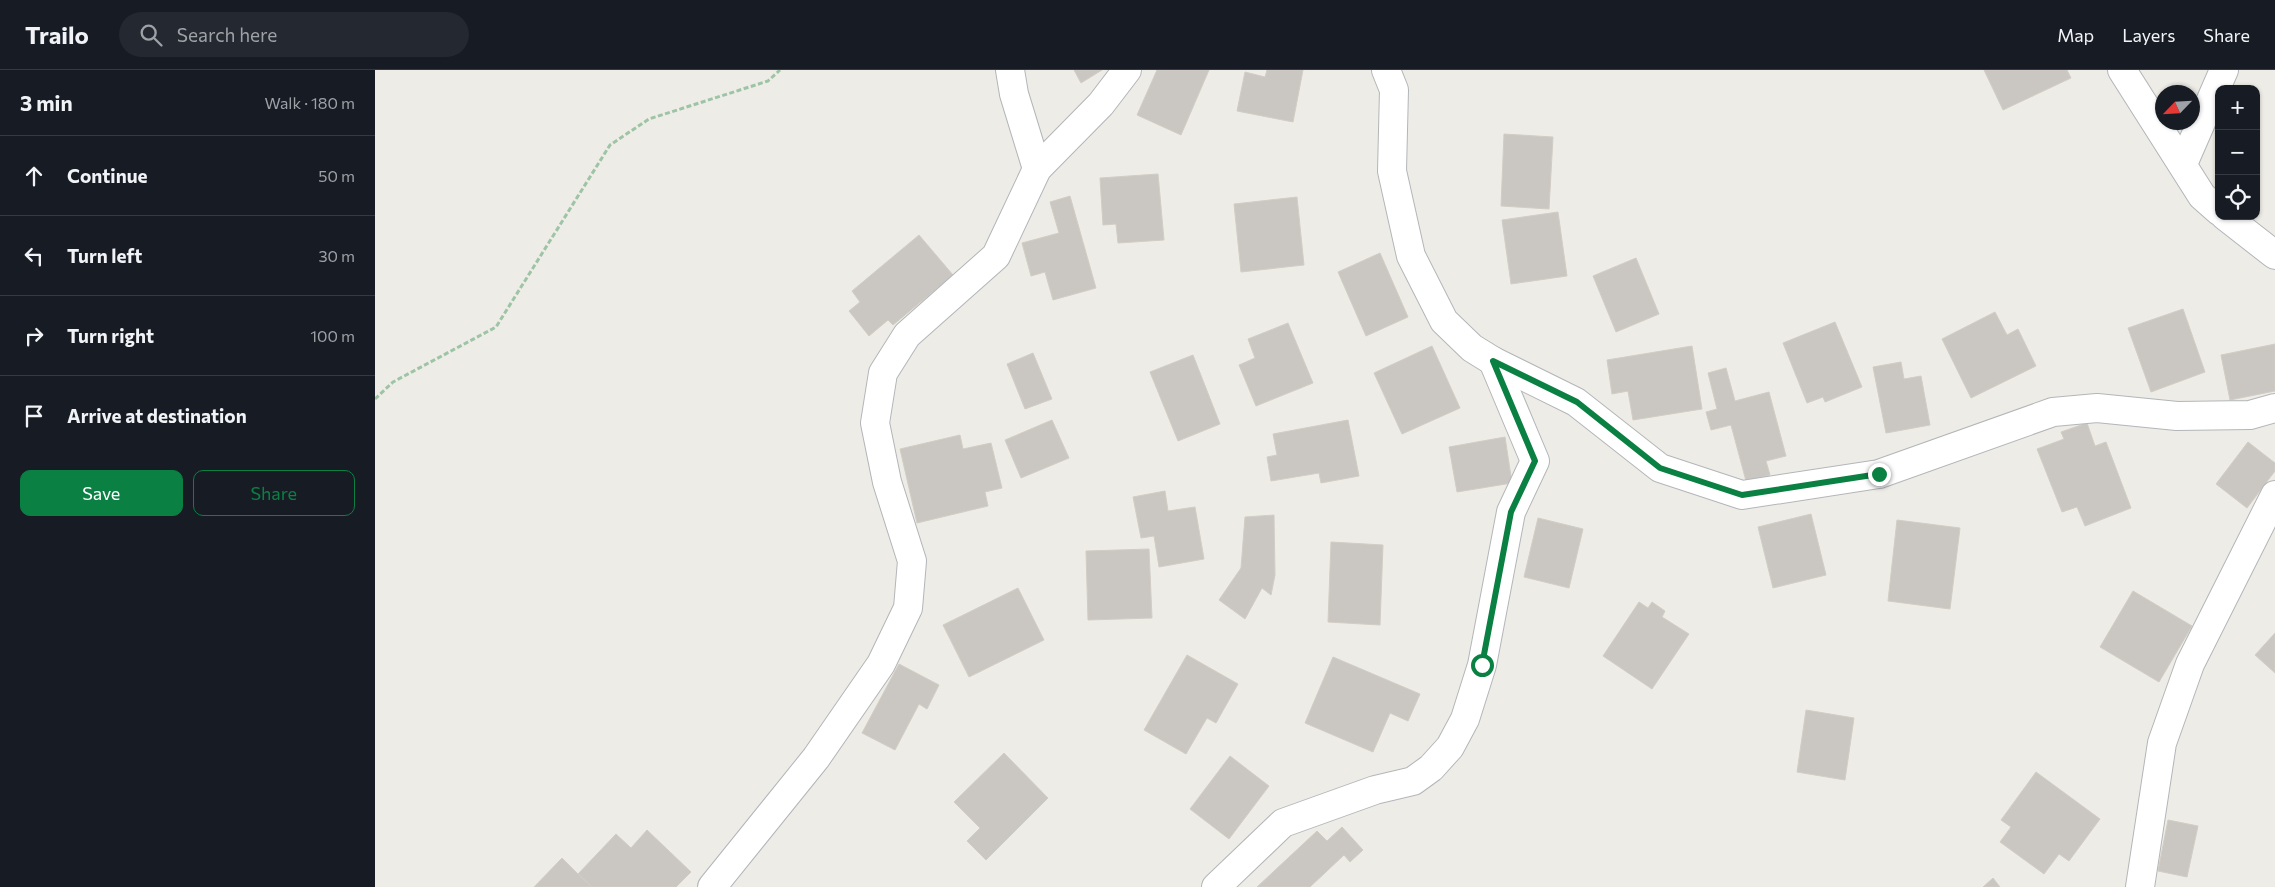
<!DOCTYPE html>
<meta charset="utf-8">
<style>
body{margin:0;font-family:Commissioner,sans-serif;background:#242831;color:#f1f3f6}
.controls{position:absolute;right:15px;top:15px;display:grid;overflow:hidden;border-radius:10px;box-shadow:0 1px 4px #0004}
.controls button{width:45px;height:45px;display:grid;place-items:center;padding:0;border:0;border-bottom:1px solid #363941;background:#171b24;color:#f1f3f6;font:25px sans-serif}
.compass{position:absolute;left:1780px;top:15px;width:45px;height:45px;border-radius:50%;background:#171b24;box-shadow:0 1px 4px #0004;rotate:245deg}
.stop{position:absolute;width:15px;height:15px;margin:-11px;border:4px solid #0b8043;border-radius:50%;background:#fff}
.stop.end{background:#0b8043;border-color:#fff;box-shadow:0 1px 5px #0008}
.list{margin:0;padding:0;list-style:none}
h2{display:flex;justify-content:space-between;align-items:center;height:65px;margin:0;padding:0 20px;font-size:21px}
h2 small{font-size:16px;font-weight:400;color:#9ea1a6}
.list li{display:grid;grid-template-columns:32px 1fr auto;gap:15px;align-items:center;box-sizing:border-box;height:80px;padding:0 20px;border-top:1px solid #363941}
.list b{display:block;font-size:19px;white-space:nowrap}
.list em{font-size:16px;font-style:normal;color:#9ea1a6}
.actions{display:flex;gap:10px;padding:15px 20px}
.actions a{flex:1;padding:11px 0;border:1px solid #0b8043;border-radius:10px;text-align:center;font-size:18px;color:#0b8043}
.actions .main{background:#0b8043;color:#fff}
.icon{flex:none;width:28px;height:28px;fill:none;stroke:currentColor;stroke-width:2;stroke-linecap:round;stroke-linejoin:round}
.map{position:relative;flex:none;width:1900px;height:817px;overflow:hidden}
header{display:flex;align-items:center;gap:30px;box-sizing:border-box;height:70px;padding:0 25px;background:#171b24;border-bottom:1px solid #363941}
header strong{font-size:24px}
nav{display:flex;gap:28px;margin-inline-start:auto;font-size:18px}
.search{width:350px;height:45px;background:#242831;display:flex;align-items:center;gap:12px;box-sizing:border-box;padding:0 18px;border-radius:28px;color:#9ea1a6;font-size:19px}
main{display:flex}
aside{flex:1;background:#171b24}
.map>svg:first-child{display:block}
.building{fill:#cac7c2;stroke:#d2cdc4}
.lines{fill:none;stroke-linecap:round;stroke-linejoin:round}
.street-casing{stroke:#b3b6b9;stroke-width:30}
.secondary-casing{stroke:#b2b5b9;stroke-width:30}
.path{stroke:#9ec4a6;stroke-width:3;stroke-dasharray:5 2.5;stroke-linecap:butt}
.street{stroke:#fff;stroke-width:28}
.secondary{stroke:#fff;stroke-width:28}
.route{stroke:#0b8043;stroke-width:6}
</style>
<header>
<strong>Trailo</strong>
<div class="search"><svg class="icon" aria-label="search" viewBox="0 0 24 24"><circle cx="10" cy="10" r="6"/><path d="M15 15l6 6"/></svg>Search here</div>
<nav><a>Map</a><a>Layers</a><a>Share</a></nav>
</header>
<main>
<aside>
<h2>3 min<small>Walk · 180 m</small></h2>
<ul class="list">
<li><svg class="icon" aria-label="ahead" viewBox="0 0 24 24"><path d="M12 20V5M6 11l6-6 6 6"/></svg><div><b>Continue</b></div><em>50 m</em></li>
<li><svg class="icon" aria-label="left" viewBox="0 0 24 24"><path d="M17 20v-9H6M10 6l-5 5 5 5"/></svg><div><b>Turn left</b></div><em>30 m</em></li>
<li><svg class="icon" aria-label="right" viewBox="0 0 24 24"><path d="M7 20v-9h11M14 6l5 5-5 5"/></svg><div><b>Turn right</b></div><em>100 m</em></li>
<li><svg class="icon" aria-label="arrive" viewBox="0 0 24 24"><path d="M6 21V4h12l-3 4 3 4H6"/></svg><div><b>Arrive at destination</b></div></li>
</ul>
<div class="actions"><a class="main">Save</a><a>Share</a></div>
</aside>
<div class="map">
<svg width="1900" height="817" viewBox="0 0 1900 817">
<rect width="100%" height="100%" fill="#eeece6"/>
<g class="building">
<path d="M699,0H727L706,13Z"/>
<path d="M782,0H834L806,65L762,45Z"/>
<path d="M892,0H928L918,52L862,41L870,2L890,7Z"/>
<path d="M1609,0H1692L1696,8L1628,40Z"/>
<path d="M1129,64L1178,67L1174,139L1126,136Z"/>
<path d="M783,104L789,170L743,173L741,154L728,155L725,108Z"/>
<path d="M695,126L721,218L678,230L670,202L656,206L647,173L684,163L675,132Z"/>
<path d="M922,127L929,195L866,202L859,134Z"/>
<path d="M1183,142L1192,206L1136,214L1127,150Z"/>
<path d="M544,165L578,205L518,255L513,250L494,266L474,241L485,232L477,221Z"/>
<path d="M1005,183L1033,247L991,266L963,202Z"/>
<path d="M1261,188L1284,244L1241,262L1218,206Z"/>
<path d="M1808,239L1830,302L1776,322L1753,258Z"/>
<path d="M1620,242L1632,265L1643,259L1661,296L1596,328L1567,269Z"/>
<path d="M1460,252L1487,317L1450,332L1448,327L1432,333L1408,273Z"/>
<path d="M913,253L938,313L881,336L864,295L880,288L873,269Z"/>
<path d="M1900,274V321L1855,330L1846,285Z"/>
<path d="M1057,276L1085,338L1027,364L999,303Z"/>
<path d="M1317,276L1327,339L1258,350L1253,321L1237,324L1232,290Z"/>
<path d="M658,283L677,329L650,339L632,294Z"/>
<path d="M818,285L845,354L803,371L775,302Z"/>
<path d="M1526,292L1529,309L1546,306L1555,355L1511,363L1498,297Z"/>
<path d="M1351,298L1360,331L1394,322L1411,386L1391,391L1395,405L1371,411L1356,355L1336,360L1331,342L1342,339L1333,303Z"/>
<path d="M677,350L694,388L646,408L630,370Z"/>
<path d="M973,350L984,406L946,413L944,403L896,411L892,387L902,385L898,364Z"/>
<path d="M1712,353L1720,376L1731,372L1756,438L1710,456L1702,437L1687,442L1662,379L1689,369L1686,362Z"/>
<path d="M585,365L588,379L616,373L627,418L610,422L613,436L542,453L525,379Z"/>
<path d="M1130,367L1137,413L1082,422L1074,377Z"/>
<path d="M1873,372L1900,393V401L1872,438L1841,414Z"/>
<path d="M790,421L793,441L820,437L829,489L784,497L779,466L766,468L758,427Z"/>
<path d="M1436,444L1451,505L1398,518L1383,457Z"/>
<path d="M899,445L900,505L896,525L887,518L870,549L844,530L866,498L870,447Z"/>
<path d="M1163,448L1208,459L1194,518L1149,507Z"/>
<path d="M1522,450L1585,458L1575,539L1513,531Z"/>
<path d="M956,472L1008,475L1005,555L953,552Z"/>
<path d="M774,479L777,548L713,550L711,481Z"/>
<path d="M643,518L669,570L594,607L568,555Z"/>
<path d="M1758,521L1817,556L1784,612L1725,577Z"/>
<path d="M1264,532L1273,538L1277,532L1290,541L1287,547L1314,564L1277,619L1228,586Z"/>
<path d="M1900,563V603L1880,585Z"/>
<path d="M812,585L863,614L841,653L832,648L811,684L769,660Z"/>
<path d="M958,587L1045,624L1033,651L1015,643L998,682L930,653Z"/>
<path d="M524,594L564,615L552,639L544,634L520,680L487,663Z"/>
<path d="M1431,640L1479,648L1470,710L1422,702Z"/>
<path d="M629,683L673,728L611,790L592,771L605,758L579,732Z"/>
<path d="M855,686L894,716L854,769L815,739Z"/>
<path d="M1661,702L1725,749L1694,791L1684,784L1669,804L1625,772L1636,757L1626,750Z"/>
<path d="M1793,750L1823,756L1812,807L1783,801Z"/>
<path d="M967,757L988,780L975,792L969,785L935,817H882L942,761L952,771Z"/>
<path d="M272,760L316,802L301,817H217L203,804L241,764L256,778Z"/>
<path d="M187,788L203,804L217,817H159Z"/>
<path d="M1618,808L1625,817H1608Z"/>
</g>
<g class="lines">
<g class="street-casing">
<g id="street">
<path d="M635,0L639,24L662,99"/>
<path d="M1011,0L1019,20L1017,101L1036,186L1069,251L1097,278L1118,291L1201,332L1285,398L1367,425L1504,404L1678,342L1722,338L1802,346L1875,345L1900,338"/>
<path d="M1808,94L1849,0"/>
<path d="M841,817L908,753L1000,720L1038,711L1056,698L1075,677L1090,649L1107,595L1136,442L1160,391L1118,291"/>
<path d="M1765,817L1787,673L1815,594L1900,425"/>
</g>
</g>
<g class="secondary-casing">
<g id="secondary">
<path d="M1747,0L1827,126L1844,141"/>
<path d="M1850,146L1900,185"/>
<path d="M337,817L441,688L506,594L533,538L537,491L512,412L500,353L508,303L532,265L621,186L662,99L726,34L752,0"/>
</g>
</g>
<path class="path" d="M0,329L18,312L121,257L235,75L274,49L393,11L405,0"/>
<use href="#street" class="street"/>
<use href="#secondary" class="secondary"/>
</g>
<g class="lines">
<path class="route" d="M1107,595L1136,442L1160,391L1118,291L1202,332L1285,398L1367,425L1504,404"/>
</g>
</svg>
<div class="controls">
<button>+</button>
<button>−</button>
<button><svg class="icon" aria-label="locate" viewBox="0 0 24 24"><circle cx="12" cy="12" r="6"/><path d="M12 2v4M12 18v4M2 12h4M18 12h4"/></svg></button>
</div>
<svg class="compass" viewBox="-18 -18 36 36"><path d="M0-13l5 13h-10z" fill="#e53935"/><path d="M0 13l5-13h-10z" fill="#9ea1a6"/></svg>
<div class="stop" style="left:1107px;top:595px"></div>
<div class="stop end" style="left:1504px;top:404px"></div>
</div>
</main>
